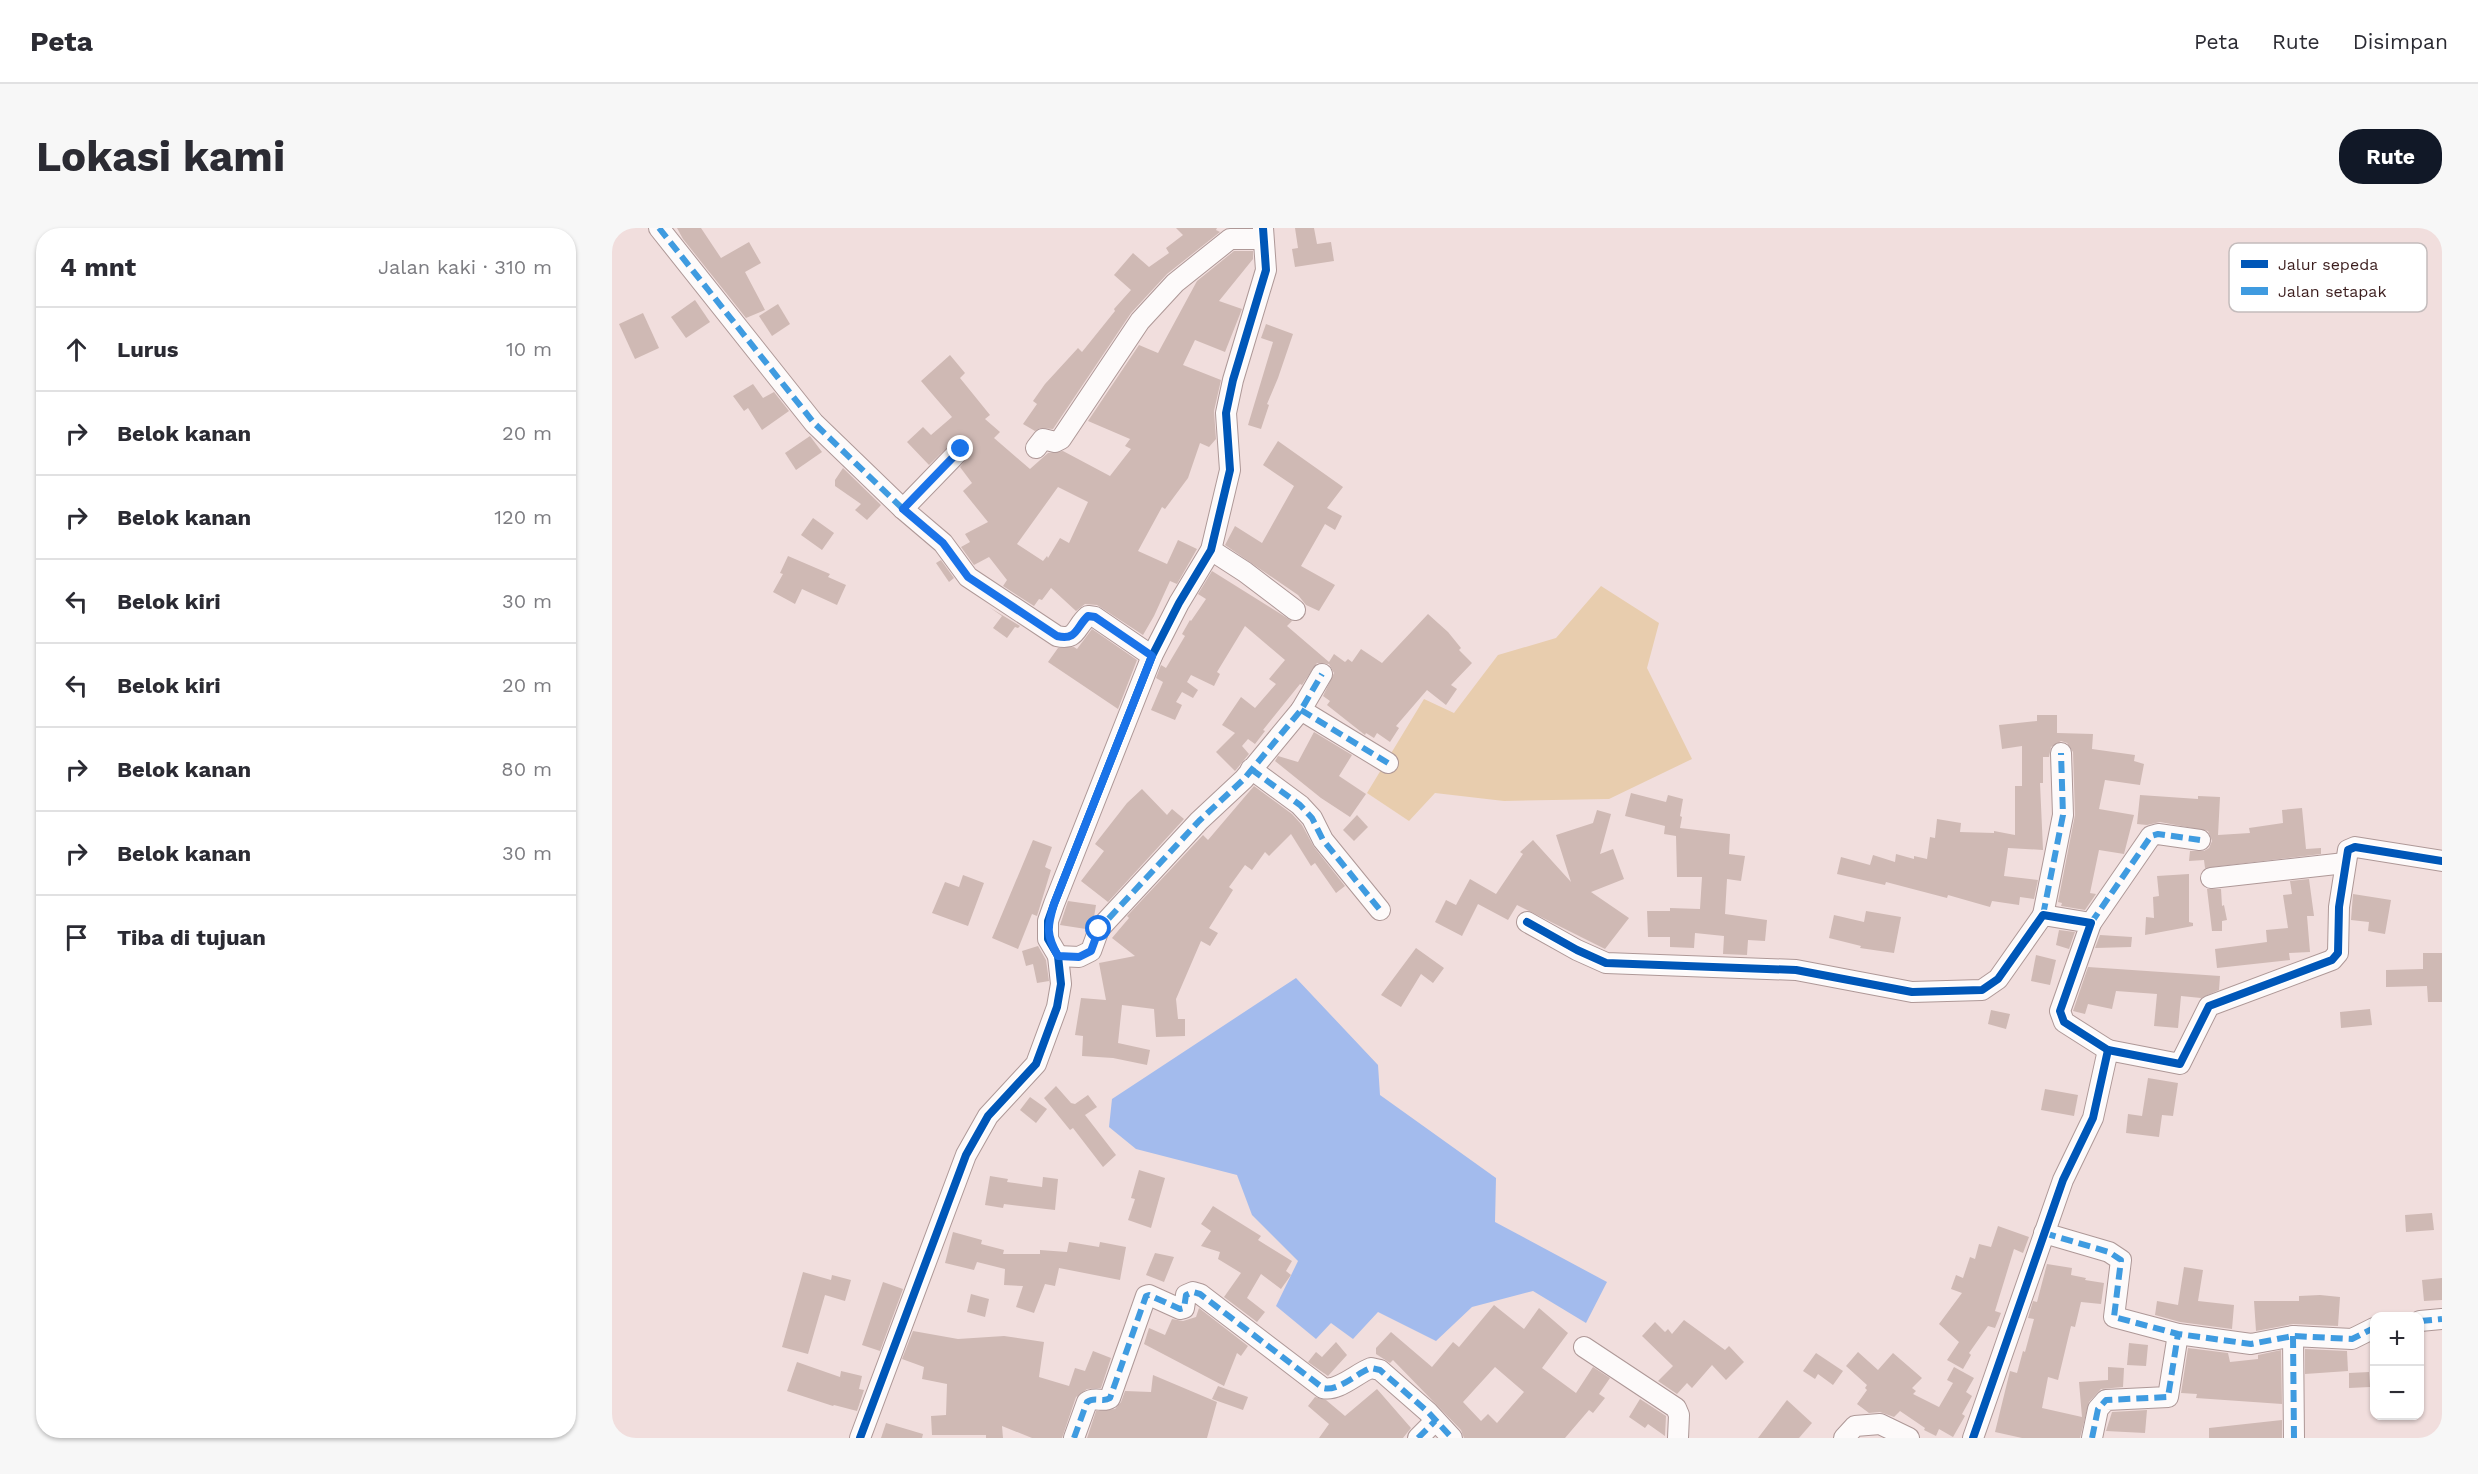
<!DOCTYPE html>
<html lang="id">
<meta charset="utf-8">
<style>
body{margin:0;font-family:"Work Sans",sans-serif;background:#f7f7f7;color:#2b2b33}
.controls{position:absolute;right:18px;bottom:18px;display:grid;overflow:hidden;border-radius:12px;box-shadow:0 2px 4px #0004}
.controls button{width:54px;height:54px;display:grid;place-items:center;padding:0;border:0;border-bottom:2px solid #e1e1e2;background:#fff;color:#2b2b33;font:30px sans-serif}
.stop{position:absolute;width:18px;height:18px;margin:-14px;border:4px solid #1a73e8;border-radius:50%;background:#fff}
.stop.end{background:#1a73e8;border-color:#fff;box-shadow:0 2px 6px #0008}
.list{margin:0;padding:0;list-style:none}
h2{display:flex;justify-content:space-between;align-items:center;height:78px;margin:0;padding:0 24px;font-size:26px}
h2 small{font-size:20px;font-weight:400;color:#7c7c81}
.list li{display:grid;grid-template-columns:39px 1fr auto;gap:18px;align-items:center;box-sizing:border-box;height:84px;padding:0 24px;border-top:2px solid #e1e1e2}
.list b{display:block;font-size:22px;white-space:nowrap}
.list em{font-size:20px;font-style:normal;color:#7c7c81}
.icon{flex:none;width:33px;height:33px;fill:none;stroke:currentColor;stroke-width:2;stroke-linecap:round;stroke-linejoin:round}
.map{position:relative;flex:none;width:1830px;height:1210px;overflow:hidden;border-radius:24px}
header{display:flex;align-items:center;gap:36px;box-sizing:border-box;height:84px;padding:0 30px;background:#fff;border-bottom:2px solid #e1e1e2}
header strong{font-size:28px}
nav{display:flex;gap:33px;margin-inline-start:auto;font-size:21px}
.intro{display:flex;align-items:center;justify-content:space-between;box-sizing:border-box;height:144px;padding:0 36px}
h1{margin:0;font-size:42px}
.button{padding:15px 27px;border-radius:24px;background:#111827;color:#fff;font-size:21px;font-weight:700}
main{display:flex;gap:36px;padding:0 36px}
aside{flex:1;background:#fff;border-radius:24px;box-shadow:0 2px 4px #0004}
.map>svg:first-child{display:block}
.green{fill:#e8cdae}
.water{fill:#a3bbed}
.building{fill:#cfb9b4;fill-rule:evenodd}
.lines{fill:none;stroke-linecap:round;stroke-linejoin:round}
.street-casing{stroke:#ae9897;stroke-width:22}
.street{stroke:#fdfafa;stroke-width:20}
.quiet{stroke:#3f9be0;stroke-width:6;stroke-dasharray:12 6;stroke-linecap:butt}
.cycleway-casing{stroke:#fff;stroke-width:11}
.cycleway{stroke:#0057b8;stroke-width:8}
.route{stroke:#1a73e8;stroke-width:8}
.key{fill:#fff;stroke:#c4bcbc;stroke-width:1.5}
.key-label{font-size:16px;fill:#3c1e1e}
</style>
<header>
<strong>Peta</strong>
<nav><a>Peta</a><a>Rute</a><a>Disimpan</a></nav>
</header>
<div class="intro"><h1>Lokasi kami</h1><a class="button">Rute</a></div>
<main>
<aside>
<h2>4 mnt<small>Jalan kaki · 310 m</small></h2>
<ul class="list">
<li><svg class="icon" aria-label="ahead" viewBox="0 0 24 24"><path d="M12 20V5M6 11l6-6 6 6"/></svg><div><b>Lurus</b></div><em>10 m</em></li>
<li><svg class="icon" aria-label="right" viewBox="0 0 24 24"><path d="M7 20v-9h11M14 6l5 5-5 5"/></svg><div><b>Belok kanan</b></div><em>20 m</em></li>
<li><svg class="icon" aria-label="right" viewBox="0 0 24 24"><path d="M7 20v-9h11M14 6l5 5-5 5"/></svg><div><b>Belok kanan</b></div><em>120 m</em></li>
<li><svg class="icon" aria-label="left" viewBox="0 0 24 24"><path d="M17 20v-9H6M10 6l-5 5 5 5"/></svg><div><b>Belok kiri</b></div><em>30 m</em></li>
<li><svg class="icon" aria-label="left" viewBox="0 0 24 24"><path d="M17 20v-9H6M10 6l-5 5 5 5"/></svg><div><b>Belok kiri</b></div><em>20 m</em></li>
<li><svg class="icon" aria-label="right" viewBox="0 0 24 24"><path d="M7 20v-9h11M14 6l5 5-5 5"/></svg><div><b>Belok kanan</b></div><em>80 m</em></li>
<li><svg class="icon" aria-label="right" viewBox="0 0 24 24"><path d="M7 20v-9h11M14 6l5 5-5 5"/></svg><div><b>Belok kanan</b></div><em>30 m</em></li>
<li><svg class="icon" aria-label="arrive" viewBox="0 0 24 24"><path d="M6 21V4h12l-3 4 3 4H6"/></svg><div><b>Tiba di tujuan</b></div></li>
</ul>
</aside>
<div class="map">
<svg width="1830" height="1210" viewBox="0 0 1830 1210">
<rect width="100%" height="100%" fill="#f1dedd"/>
<path class="green" d="M989,358L1047,395L1035,440L1080,531L997,571L892,573L823,565L797,593L755,565L812,471L842,485L886,427L944,410Z"/>
<path class="water" d="M684,750L766,837L768,867L884,950L883,994L995,1054L974,1095L921,1063L860,1079L824,1113L766,1084L741,1111L719,1095L704,1111L664,1078L686,1033L640,987L625,947L524,921L497,899L500,871Z"/>
<g class="building">
<path d="M65,0H89L109,30L137,14L149,35L133,44L153,82L134,90L71,11Z"/>
<path d="M564,0H605L604,2L608,4L555,46L519,85L441,201L428,200L423,203L411,196L425,176L421,173L433,156L466,120L470,124L503,83L502,81L519,62L502,47L521,25L537,39L557,25L554,20L571,7Z"/>
<path d="M683,0H702L705,16L719,14L722,33L683,39L680,21L686,20Z"/>
<path d="M622,23H641V31L607,73L630,81L613,124L583,112L571,137L609,152L602,183L604,211L597,219L588,215L576,250L553,281L550,279L526,323L555,336L566,312L585,321L565,356L558,353L542,388L531,407L485,377L473,376L464,383L439,360L430,372L427,371L422,378L391,358L395,352L377,329L362,337L349,319L358,314L353,306L376,294L351,263L360,255L348,239L360,224L358,213L351,209L345,210L317,237L295,214L311,199L319,207L340,189L309,153L338,127L353,145L348,150L378,187L373,191L388,204L382,210L418,241L436,225L451,223L498,248L519,221L513,218L518,211L476,193L527,117L546,125L585,53ZM446,259L476,274L457,315L448,310L436,330L435,328L431,333L405,316Z"/>
<path d="M83,72L98,94L74,110L59,89Z"/>
<path d="M166,76L178,96L160,108L147,88Z"/>
<path d="M31,85L47,120L23,131L7,96Z"/>
<path d="M654,96L681,106L666,150L655,176L657,177L649,201L636,197L661,114L649,110Z"/>
<path d="M141,156L151,170L162,164L177,183L150,202L136,180L132,183L121,168Z"/>
<path d="M198,208L210,224L184,242L173,225Z"/>
<path d="M666,213L731,259L715,280L730,288L723,302L713,296L689,338L723,357L707,383L694,377L686,367L613,317L623,298L650,315L682,258L651,237Z"/>
<path d="M231,240L269,277L255,292L243,282L249,276L223,258V252Z"/>
<path d="M201,290L222,305L210,322L189,307Z"/>
<path d="M176,328L218,346L216,349L234,357L225,377L190,361L183,376L161,364L171,346L168,345Z"/>
<path d="M329,332L342,350L337,354L324,335Z"/>
<path d="M600,343L680,393L675,398L717,434L722,426L733,434L736,431L740,434L749,421L770,435L816,386L836,404L849,420L847,422L860,435L839,457L845,461L834,477L815,462L784,498L787,500L778,514L765,505L762,510L754,505L753,507L715,477L718,473L711,468L722,445L717,436L705,435L690,457L688,456L651,502L653,503L643,516L636,511L630,518L637,526L623,543L604,524L623,505L610,497L629,469L643,480L664,456L657,451L673,432L633,398L605,444L608,446L602,458L579,447L575,454L586,462L581,470L570,464L564,474L570,477L563,492L539,482L551,454L544,450L549,437L554,440L573,408L570,406L578,392L579,393L594,371L586,366Z"/>
<path d="M377,379L408,398L406,400L403,399L395,410L381,400L390,388Z"/>
<path d="M480,401L525,432L506,481L436,434L446,420L462,419L465,421Z"/>
<path d="M1425,487H1445V505L1481,506L1480,521L1523,527L1522,533L1532,536L1528,557L1493,552L1487,581L1522,587L1512,626L1487,622L1478,665L1484,666L1473,682L1449,678L1450,675L1446,674L1463,587L1461,524L1455,515L1449,513L1439,519L1437,529H1431V555H1428L1431,622L1396,620L1392,648L1426,652L1422,671L1408,669L1407,677L1380,673L1378,679L1336,667L1335,670L1274,654L1273,657L1225,646L1229,629L1258,637L1261,627L1283,634L1284,626L1302,631V628L1315,631L1318,609L1323,610L1325,591L1349,595L1348,604L1382,605V603L1403,607V558H1410V518L1390,521L1387,497L1425,493Z"/>
<path d="M702,504L740,527L727,548L754,566L738,589L709,570L663,533L666,528L686,534Z"/>
<path d="M642,558L680,586L690,597L702,619L733,658L724,665L703,635L699,638L679,606L657,628L653,624L640,642L633,637L617,659L621,662L597,700L606,705L598,718L589,713L564,771L566,791H573V808L544,809L542,781L510,777L506,815L538,822L535,837L501,830L470,828L471,808L463,807L469,770L494,772L487,735L523,728L500,710L517,690L515,688L591,607L596,612Z"/>
<path d="M530,561L555,587L560,581L572,591L496,674L469,653L492,623L483,616L515,575Z"/>
<path d="M1019,565L1054,574L1056,567L1071,571L1068,588L1070,589L1068,600L1118,606L1117,626L1133,628L1129,653L1115,651L1113,686L1155,692L1153,713L1136,712L1135,727L1111,726L1112,708L1083,705L1082,720L1058,719V709H1036L1035,683H1058V680L1088,681L1090,649H1065L1064,608L1052,606L1053,598L1013,588Z"/>
<path d="M1528,567L1586,571V568L1608,569L1606,607L1638,605L1637,600L1671,595L1670,582L1690,580L1694,621L1709,620V626L1593,640L1592,632L1577,633L1578,623H1592L1597,620L1600,613L1596,603L1548,594L1535,597L1525,596Z"/>
<path d="M985,582L999,586L988,626L1001,621L1012,651L979,664L1017,690L993,721L905,677L896,692L866,676L850,708L823,694L834,672L844,677L858,651L884,666L911,626L908,624L921,612L959,654L944,607L981,595Z"/>
<path d="M745,587L756,599L742,613L731,602Z"/>
<path d="M421,612L440,619L433,639L439,642L425,688L420,686L406,721L380,710Z"/>
<path d="M1577,646V694L1581,695V698L1533,707L1534,689L1542,690L1541,669L1547,668L1545,648Z"/>
<path d="M351,647L372,655L356,698L320,685L333,654L347,659Z"/>
<path d="M1697,651L1702,688H1695L1698,724L1677,725L1678,732L1605,740L1603,721L1655,714L1654,702L1676,700L1671,667L1680,666L1678,653Z"/>
<path d="M1595,661H1609L1610,678L1612,677L1615,692L1610,693V703H1600Z"/>
<path d="M1741,666L1779,672L1773,706L1756,703L1757,694L1739,692Z"/>
<path d="M456,673L484,677L482,689L474,701L448,697Z"/>
<path d="M1254,683L1289,689L1282,725L1248,720L1249,718L1217,710L1222,687L1252,694Z"/>
<path d="M1447,702L1463,704L1457,721L1444,717Z"/>
<path d="M1488,707L1520,709L1519,719L1483,720Z"/>
<path d="M426,718L434,732L437,753L425,755L421,736L414,738L410,723Z"/>
<path d="M804,720L832,740L821,755L809,746L789,779L769,767Z"/>
<path d="M1811,725H1830V774H1816L1815,758L1774,759V742L1811,741Z"/>
<path d="M1424,727L1444,732L1438,757L1419,753Z"/>
<path d="M1476,739L1608,748L1607,762L1589,770L1569,768L1566,800L1542,798L1545,766L1504,763L1500,781L1476,776L1473,786L1461,783Z"/>
<path d="M1758,781L1760,797L1729,800L1728,784Z"/>
<path d="M1379,782L1398,786L1394,801L1376,796Z"/>
<path d="M1536,850L1566,855L1561,888L1550,887L1547,909L1514,905L1516,886L1530,888Z"/>
<path d="M444,858L459,875L463,876L476,867L485,879L473,887L504,927L491,939L461,900L458,902L432,870Z"/>
<path d="M1433,861L1466,867L1462,888L1429,882Z"/>
<path d="M418,869L435,881L424,895L408,882Z"/>
<path d="M527,942L553,950L539,1000L516,992L523,971L519,970Z"/>
<path d="M378,948L396,951L395,954L430,959L431,949L446,951L443,982L392,976L391,980L373,977Z"/>
<path d="M601,978L649,1008L646,1012L680,1033L674,1043L679,1047L669,1061L649,1046L635,1070L653,1084L645,1094L612,1069L629,1045L606,1031L608,1024L589,1018L599,1003L589,996Z"/>
<path d="M1820,985L1822,1002L1794,1004L1793,987Z"/>
<path d="M1386,998L1417,1009L1411,1025L1402,1021L1383,1083L1389,1085L1383,1100L1376,1098L1357,1125L1359,1127L1351,1141L1335,1132L1347,1114L1327,1096L1350,1065L1339,1061L1344,1047L1351,1050L1358,1029L1363,1031L1367,1016L1379,1019Z"/>
<path d="M341,1004L370,1012L369,1016L392,1022L391,1026H428V1022L455,1024L457,1014L487,1019L488,1014L514,1019L508,1052L447,1040L443,1058L433,1056L422,1085L404,1079L411,1058L392,1057L393,1041L365,1034L362,1042L333,1035Z"/>
<path d="M543,1025L562,1029L552,1054L534,1047Z"/>
<path d="M1435,1036L1460,1040L1459,1047L1474,1050L1473,1052L1492,1055L1489,1076L1469,1074L1463,1099L1459,1098L1446,1152L1436,1149L1430,1180L1470,1189L1467,1154L1496,1152V1139L1512,1140L1511,1159L1489,1161L1477,1174L1468,1210H1410L1383,1204L1398,1143L1405,1145L1411,1123L1413,1124L1422,1091L1416,1090L1421,1073L1425,1074Z"/>
<path d="M1572,1039L1591,1042L1586,1073L1622,1077L1620,1101L1568,1094L1543,1087L1545,1073L1566,1077Z"/>
<path d="M191,1044L219,1052L220,1047L239,1052L233,1073L213,1067L196,1126L170,1119Z"/>
<path d="M1830,1050V1072L1812,1073L1810,1052Z"/>
<path d="M271,1054L291,1061L268,1123L250,1117Z"/>
<path d="M359,1066L377,1071L373,1089L355,1084Z"/>
<path d="M1708,1067L1728,1069L1726,1098L1681,1096L1644,1103L1642,1073H1687V1068Z"/>
<path d="M882,1077L912,1101L927,1080L956,1105L930,1140L964,1165L981,1139L998,1150L987,1166L993,1170L981,1185L977,1182L953,1210H852L849,1202L781,1132L778,1135L764,1126V1120L779,1104L820,1139L841,1114L847,1119ZM883,1139L912,1164L885,1195L876,1186L869,1193L851,1174Z"/>
<path d="M587,1080L636,1118L629,1128L625,1125L612,1158L532,1116L537,1100L553,1107L560,1091L571,1093L584,1089Z"/>
<path d="M1072,1092L1113,1122L1117,1118L1132,1134L1114,1152L1100,1137L1080,1160L1075,1155L1065,1166L1046,1153L1061,1138L1030,1108L1043,1094L1053,1104L1056,1101L1060,1106Z"/>
<path d="M301,1103L346,1111L392,1108L432,1114L427,1149L457,1158L463,1140L473,1143L481,1123L499,1130L489,1160L475,1161L464,1169L450,1210H420L390,1198L391,1210H374V1207H320L319,1188L334,1187L335,1156L310,1151L312,1139L290,1131Z"/>
<path d="M724,1114L735,1127L716,1148L696,1134L704,1124L710,1129Z"/>
<path d="M1517,1115L1536,1117L1534,1138L1515,1137Z"/>
<path d="M1576,1120L1616,1125L1618,1134L1646,1131V1127L1669,1122L1670,1176L1584,1170L1585,1166L1569,1165Z"/>
<path d="M1693,1121L1735,1123L1736,1143L1693,1146Z"/>
<path d="M1246,1124L1266,1142L1281,1125L1310,1150L1300,1160L1304,1163L1301,1166L1327,1179L1341,1155L1335,1152L1342,1139L1362,1150L1354,1164L1360,1168L1350,1186L1353,1188L1341,1209L1327,1201L1324,1208L1312,1202L1313,1200L1288,1183L1282,1189L1268,1184L1257,1185L1245,1176L1255,1162L1253,1160L1255,1157L1234,1138Z"/>
<path d="M1204,1125L1231,1143L1221,1157L1206,1146L1203,1151L1191,1143Z"/>
<path d="M185,1134L228,1149L229,1143L250,1148L247,1161L252,1162L245,1183L222,1177L221,1178L175,1163Z"/>
<path d="M1757,1144L1758,1159L1737,1160V1145Z"/>
<path d="M541,1147L605,1174L595,1210H475L484,1183L503,1181L509,1174L513,1163L539,1164Z"/>
<path d="M606,1158L636,1169L631,1182L600,1171Z"/>
<path d="M765,1161L799,1200L791,1210H707L717,1196L696,1178L703,1169L714,1172L733,1188Z"/>
<path d="M1028,1171L1054,1188L1053,1208L1036,1196L1033,1200L1017,1189Z"/>
<path d="M1175,1172L1200,1195L1187,1210H1146Z"/>
<path d="M1535,1182L1533,1205L1494,1203L1500,1184Z"/>
<path d="M1670,1192V1210H1597V1200Z"/>
<path d="M274,1195L311,1206L310,1210H269Z"/>
</g>
<g class="lines">
<g class="street-casing">
<g id="street">
<path d="M47,0L202,195L291,281L331,315L356,349L445,408C465,413 463,399 476,388L483,389L540,428"/>
<path d="M424,220L431,211L443,214L449,211L528,93L563,55L618,11H651"/>
<path d="M291,281L349,221"/>
<path d="M599,322L633,344L683,382"/>
<path d="M689,482L776,535"/>
<path d="M639,541L688,577L700,590L711,612L768,682"/>
<path d="M1599,650L1733,635"/>
<path d="M1431,687L1451,587L1449,525"/>
<path d="M915,694L965,722L994,735L1184,742L1300,764L1370,762L1386,751L1431,687L1479,695L1448,783L1452,794L1496,822"/>
<path d="M1479,695L1539,608L1546,606L1588,612"/>
<path d="M446,728L467,729L479,723L487,701L587,593L632,551L689,482L710,446"/>
<path d="M1432,1005L1497,1024L1509,1032L1502,1089L1566,1106L1639,1116L1681,1108L1740,1111L1762,1100"/>
<path d="M1808,1093L1830,1091"/>
<path d="M1681,1108L1682,1210"/>
<path d="M972,1119L1064,1180L1067,1187L1066,1210"/>
<path d="M248,1210L354,927L376,888L424,836L445,779L449,756L446,728L436,711V693L442,676L540,428L567,375L599,322L618,242L614,185L621,152L654,42L651,0"/>
<path d="M462,1210L475,1174C483,1168 491,1175 498,1170L534,1068L537,1067L568,1081L572,1080L574,1067L581,1064L588,1066L711,1160C726,1164 745,1145 759,1140L768,1142L816,1184L840,1210"/>
<path d="M806,1210L823,1193"/>
<path d="M1232,1210L1243,1198L1268,1196L1297,1210"/>
<path d="M1361,1210L1451,952L1481,890L1496,822L1568,836L1597,778L1720,732L1726,725L1727,679L1736,622L1743,619L1830,633"/>
<path d="M1480,1210L1486,1181L1494,1172L1556,1169L1566,1106"/>
</g>
</g>
<use href="#street" class="street"/>
<g class="quiet">
<path d="M47,0L202,195L291,281L331,315L356,349L445,408C465,413 463,399 476,388L483,389L540,428"/>
<path d="M291,281L349,221"/>
<path d="M689,482L776,535"/>
<path d="M639,541L688,577L700,590L711,612L768,682"/>
<path d="M1431,687L1451,587L1449,525"/>
<path d="M1479,695L1539,608L1546,606L1588,612"/>
<path d="M446,728L467,729L479,723L487,701L587,593L632,551L689,482L710,446"/>
<path d="M1432,1005L1497,1024L1509,1032L1502,1089L1566,1106L1639,1116L1681,1108L1740,1111L1762,1100"/>
<path d="M1808,1093L1830,1091"/>
<path d="M1681,1108L1682,1210"/>
<path d="M462,1210L475,1174C483,1168 491,1175 498,1170L534,1068L537,1067L568,1081L572,1080L574,1067L581,1064L588,1066L711,1160C726,1164 745,1145 759,1140L768,1142L816,1184L840,1210"/>
<path d="M806,1210L823,1193"/>
<path d="M1480,1210L1486,1181L1494,1172L1556,1169L1566,1106"/>
</g>
<g class="cycleway-casing">
<g id="cycleway">
<path d="M915,694L965,722L994,735L1184,742L1300,764L1370,762L1386,751L1431,687L1479,695L1448,783L1452,794L1496,822"/>
<path d="M248,1210L354,927L376,888L424,836L445,779L449,756L446,728L436,711V693L442,676L540,428L567,375L599,322L618,242L614,185L621,152L654,42L651,0"/>
<path d="M1361,1210L1451,952L1481,890L1496,822L1568,836L1597,778L1720,732L1726,725L1727,679L1736,622L1743,619L1830,633"/>
</g>
</g>
<use href="#cycleway" class="cycleway"/>
</g>
<g class="lines">
<path class="route" d="M349,221L291,281L331,315L356,349L445,408C465,413 464,399 476,388L483,389L540,428L442,676C435,699 434,707 446,728L467,729L479,723L487,701"/>
</g>
<rect x="1617" y="15" width="198" height="69" rx="9" class="key"/>
<rect x="1629" y="32" width="27" height="8" fill="#0057b8"/>
<rect x="1629" y="59" width="27" height="8" fill="#3f9be0"/>
<g class="key-label">
<text x="1666" y="42">Jalur sepeda</text>
<text x="1666" y="69">Jalan setapak</text>
</g>
</svg>
<div class="controls">
<button>+</button>
<button>−</button>
</div>
<div class="stop" style="left:487px;top:701px"></div>
<div class="stop end" style="left:349px;top:221px"></div>
</div>
</main>
